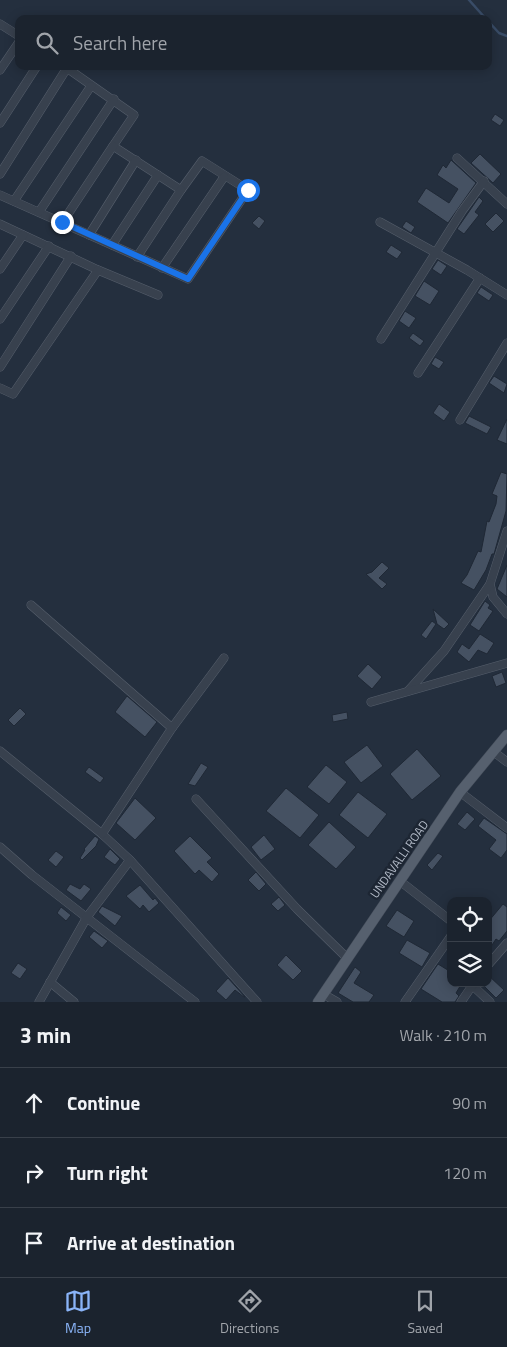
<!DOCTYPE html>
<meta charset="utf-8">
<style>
body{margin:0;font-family:"Titillium Web",sans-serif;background:#242b36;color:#f1f3f6}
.controls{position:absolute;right:15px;bottom:15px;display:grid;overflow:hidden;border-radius:10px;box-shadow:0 2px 12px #0003}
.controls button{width:45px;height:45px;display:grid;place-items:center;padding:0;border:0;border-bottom:1px solid #39404a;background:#1b232e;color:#f1f3f6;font:25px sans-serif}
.stop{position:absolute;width:15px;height:15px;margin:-11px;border:4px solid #1a73e8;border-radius:50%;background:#fff}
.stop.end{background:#1a73e8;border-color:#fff;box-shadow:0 1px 5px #0008}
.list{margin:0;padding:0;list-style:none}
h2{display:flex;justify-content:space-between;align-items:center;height:65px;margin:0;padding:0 20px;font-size:21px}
h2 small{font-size:16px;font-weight:400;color:#a0a4aa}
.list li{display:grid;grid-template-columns:32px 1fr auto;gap:15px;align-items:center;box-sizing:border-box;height:70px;padding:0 20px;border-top:1px solid #39404a}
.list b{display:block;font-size:19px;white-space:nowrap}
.list em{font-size:16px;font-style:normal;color:#a0a4aa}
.icon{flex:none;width:28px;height:28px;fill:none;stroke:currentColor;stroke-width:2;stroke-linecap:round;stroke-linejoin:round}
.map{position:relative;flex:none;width:507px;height:1002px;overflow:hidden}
.search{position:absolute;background:#1b232e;box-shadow:0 2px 12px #0003;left:15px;right:15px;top:15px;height:55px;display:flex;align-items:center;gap:12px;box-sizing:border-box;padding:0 18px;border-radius:10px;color:#a0a4aa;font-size:19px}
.sheet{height:275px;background:#1b232e}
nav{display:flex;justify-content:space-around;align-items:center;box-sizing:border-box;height:70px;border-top:1px solid #39404a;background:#1b232e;font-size:14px;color:#a0a4aa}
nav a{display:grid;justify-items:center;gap:2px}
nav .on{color:#8ab4f8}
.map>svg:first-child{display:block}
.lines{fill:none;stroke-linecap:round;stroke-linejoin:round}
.stream{stroke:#394c67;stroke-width:2.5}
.building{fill:#455162;stroke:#1f2835}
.minor-casing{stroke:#565f6c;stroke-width:9}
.major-casing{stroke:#414a57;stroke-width:11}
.minor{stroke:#38414e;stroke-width:8}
.major{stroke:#56606e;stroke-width:10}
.route{stroke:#1a73e8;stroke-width:6}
.labels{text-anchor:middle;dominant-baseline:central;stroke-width:5;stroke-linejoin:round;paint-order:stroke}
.street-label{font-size:12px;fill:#b4bcc9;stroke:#1d2633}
</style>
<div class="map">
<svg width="507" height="1002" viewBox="0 0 507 1002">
<rect width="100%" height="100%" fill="#242f3e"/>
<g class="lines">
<g class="stream">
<path d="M469,0L486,19"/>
<path d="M488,21L499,33L507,36"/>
</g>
</g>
<g class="building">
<path d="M495,114L504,120L500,126L491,120Z"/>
<path d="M480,154L501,174L493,183L471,163Z"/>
<path d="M451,160L476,183L448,223L417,202L426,188L449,203L458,189L437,175L443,165L446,168Z"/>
<path d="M479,197L483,201L475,212L479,215L464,234L457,229Z"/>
<path d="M496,213L504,221L493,232L485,224Z"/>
<path d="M259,216L265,221L259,229L252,223Z"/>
<path d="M406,221L415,227L411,233L402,227Z"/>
<path d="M391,245L402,252L397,259L386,252Z"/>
<path d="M438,260L447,266L441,275L432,269Z"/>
<path d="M424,281L439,291L430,305L415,296Z"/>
<path d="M481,287L493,295L489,301L477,293Z"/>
<path d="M405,311L416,318L409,328L399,321Z"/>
<path d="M413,333L424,341L420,346L409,338Z"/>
<path d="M435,357L444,362L439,369L431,364Z"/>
<path d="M494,376L507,384L504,393L489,383Z"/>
<path d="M439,404L450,412L444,421L433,413Z"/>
<path d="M469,416L491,427L487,434L465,423Z"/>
<path d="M507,419V444L497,440Z"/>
<path d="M501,472L507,474L506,511L494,554H492L486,570L474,590L461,583L467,575L478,551L481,552L487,521L489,522L496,504L497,496L492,494Z"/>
<path d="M382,562L389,568L379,578L387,584L382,589L366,574L372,572Z"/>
<path d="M507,565V597L497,589Z"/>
<path d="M485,601L490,605L488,608L493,611L479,631L470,625Z"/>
<path d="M433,609L449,624L444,629L437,624Z"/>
<path d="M432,621L436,624L426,639L421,635Z"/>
<path d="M480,634L494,643L487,654L478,650L469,662L457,652L462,644L469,649Z"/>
<path d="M368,664L382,677L372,689L357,676Z"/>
<path d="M502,672L506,683L496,687L492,676Z"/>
<path d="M127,696L157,722L145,737L115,712Z"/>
<path d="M20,708L26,714L14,726L8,720Z"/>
<path d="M347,712L348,719L333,722L332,715Z"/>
<path d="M367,745L383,766L361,783L344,762Z"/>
<path d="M417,749L441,776L412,800L390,774Z"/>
<path d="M201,763L208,767L195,786L188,784Z"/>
<path d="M326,765L347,782L329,804L307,787Z"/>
<path d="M89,767L104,778L100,783L85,772Z"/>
<path d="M286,788L319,815L300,838L266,811Z"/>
<path d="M358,792L387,814L368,838L339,815Z"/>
<path d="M135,798L156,818L135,840L116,823Z"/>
<path d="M467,812L475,819L465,830L457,824Z"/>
<path d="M484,818L507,834V850L501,858L489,849L496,840L478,826Z"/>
<path d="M329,822L356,847L336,869L308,845Z"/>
<path d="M264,835L275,849L261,860L251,847Z"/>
<path d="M95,836L99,839L96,846L82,860L80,858L85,850L84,849Z"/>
<path d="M190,836L212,858L207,862L219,874L212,882L199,870L195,874L174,851Z"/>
<path d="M110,849L120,859L115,865L104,857Z"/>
<path d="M56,851L64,857L56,867L48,860Z"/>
<path d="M438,853L443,856L432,870L427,865Z"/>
<path d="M256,872L266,884L259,891L248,880Z"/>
<path d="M70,884L80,889L84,884L91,889L81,901L66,890Z"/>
<path d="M140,885L153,900L155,898L159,903L149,912L143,905L140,909L126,896Z"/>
<path d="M279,897L285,905L278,911L271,904Z"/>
<path d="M503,904L507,907V931L499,941L496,939L488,951V922Z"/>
<path d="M102,906L122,916L115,926L98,912Z"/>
<path d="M61,907L71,915L66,921L57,913Z"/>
<path d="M397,910L414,921L404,937L386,926Z"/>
<path d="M94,931L108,941L102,948L89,937Z"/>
<path d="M407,940L430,953L422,967L399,953Z"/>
<path d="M286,955L302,971L293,980L277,965Z"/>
<path d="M18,963L27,969L20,979L11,973Z"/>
<path d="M438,964L451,972V983H462L456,993L459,996L455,1002H442L421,989Z"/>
<path d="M355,967L361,972L354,983L374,995L369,1002H353L338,993Z"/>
<path d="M488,975L504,990L496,998L481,983H488Z"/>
<path d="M228,978L245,997H244L235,990L226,1000L216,991Z"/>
</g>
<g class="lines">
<g class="minor-casing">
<g id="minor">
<path d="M0,24L19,36"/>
<path d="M0,70L19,42"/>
<path d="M0,123L37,66"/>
<path d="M457,158L507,204"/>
<path d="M0,174L67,68"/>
<path d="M0,195L188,279L248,190L202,161L181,190L113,146L134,115L64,66"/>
<path d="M14,201L91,86"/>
<path d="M39,212L114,99"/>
<path d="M380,222L467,270L507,295"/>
<path d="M62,223L113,146"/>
<path d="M0,224L98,270L158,295"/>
<path d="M89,235L136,160"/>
<path d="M112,245L158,175"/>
<path d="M137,257L181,190"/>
<path d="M162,268L224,177"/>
<path d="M0,269L23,235"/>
<path d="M0,319L49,246"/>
<path d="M381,339L462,211L484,181"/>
<path d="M0,367L71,256"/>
<path d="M418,373L480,278"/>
<path d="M0,388L13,394L98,270"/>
<path d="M460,420L507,343"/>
<path d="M507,531L490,584L493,597L507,614"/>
<path d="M31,605L172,728"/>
<path d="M408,691L444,651L490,584"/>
<path d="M371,702L507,663"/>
<path d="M0,751L102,834L130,860L257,1002"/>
<path d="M494,752L507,762"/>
<path d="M460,792L507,828"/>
<path d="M196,799L297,909L346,957"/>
<path d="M102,834L172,728L224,658"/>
<path d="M0,847L32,875L195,1002"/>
<path d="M400,881L451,921"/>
<path d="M488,965L507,943"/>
<path d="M50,982L74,1002"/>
<path d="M472,985L490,1002"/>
<path d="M323,994L337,1002"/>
<path d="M39,1002L87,917L130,860"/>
<path d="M405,1002L451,936"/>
<path d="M461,1002L474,983"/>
</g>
</g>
<g class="major-casing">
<path id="major" d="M318,1002L460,792L507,735"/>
</g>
<use href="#minor" class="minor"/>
<use href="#major" class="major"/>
</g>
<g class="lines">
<path class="route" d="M62,222L188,279L248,190"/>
</g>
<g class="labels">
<g class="street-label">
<text transform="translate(399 859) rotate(-55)">UNDAVALLI ROAD</text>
</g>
</g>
</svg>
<div class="controls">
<button><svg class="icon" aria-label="locate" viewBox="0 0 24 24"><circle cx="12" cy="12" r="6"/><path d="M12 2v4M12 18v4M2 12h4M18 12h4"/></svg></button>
<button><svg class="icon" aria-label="layers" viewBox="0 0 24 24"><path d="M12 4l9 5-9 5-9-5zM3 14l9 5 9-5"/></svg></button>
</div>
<div class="stop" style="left:248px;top:190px"></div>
<div class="stop end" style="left:62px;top:222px"></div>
<div class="search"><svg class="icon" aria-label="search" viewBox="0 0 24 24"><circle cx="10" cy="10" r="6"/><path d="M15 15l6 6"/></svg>Search here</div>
</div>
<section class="sheet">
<h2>3 min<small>Walk · 210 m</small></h2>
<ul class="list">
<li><svg class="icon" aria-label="ahead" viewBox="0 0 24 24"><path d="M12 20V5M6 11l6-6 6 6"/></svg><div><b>Continue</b></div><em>90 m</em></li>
<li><svg class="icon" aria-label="right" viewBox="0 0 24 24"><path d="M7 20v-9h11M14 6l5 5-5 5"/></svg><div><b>Turn right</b></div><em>120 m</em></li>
<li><svg class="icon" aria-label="arrive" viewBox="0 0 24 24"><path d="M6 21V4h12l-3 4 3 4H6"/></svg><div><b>Arrive at destination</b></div></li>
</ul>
</section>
<nav>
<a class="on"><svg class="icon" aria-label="map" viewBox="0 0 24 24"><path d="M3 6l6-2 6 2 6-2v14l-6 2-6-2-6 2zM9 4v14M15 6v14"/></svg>Map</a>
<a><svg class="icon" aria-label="directions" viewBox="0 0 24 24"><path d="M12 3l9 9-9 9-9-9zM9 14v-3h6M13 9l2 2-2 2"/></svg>Directions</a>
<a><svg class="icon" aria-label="saved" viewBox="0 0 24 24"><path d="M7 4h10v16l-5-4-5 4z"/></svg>Saved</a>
</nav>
